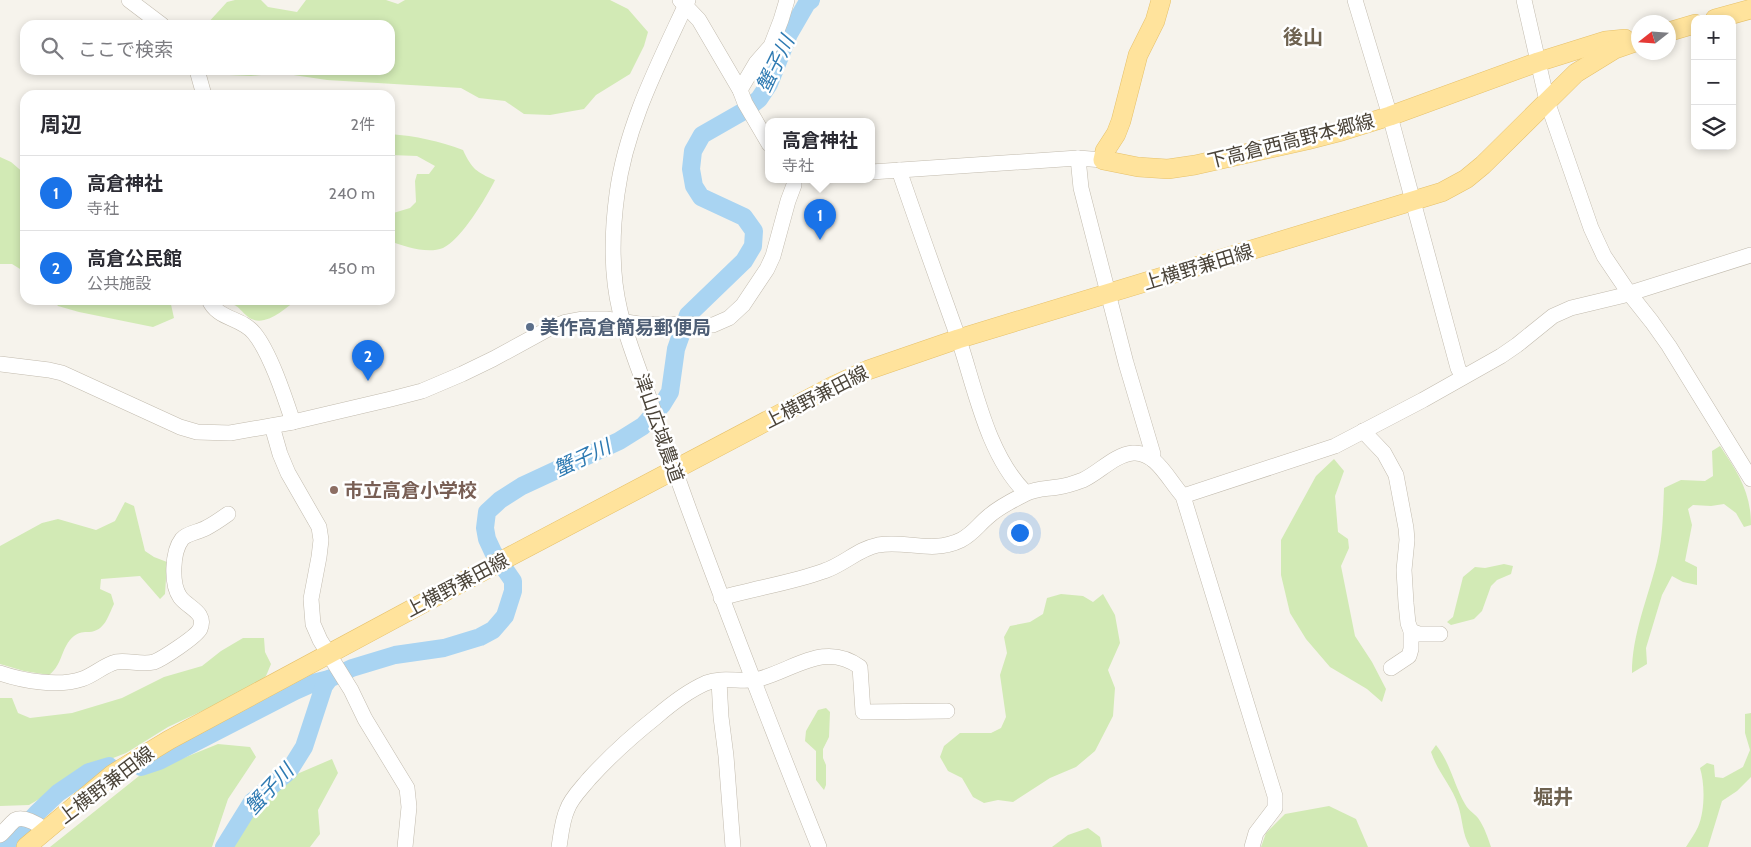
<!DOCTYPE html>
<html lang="ja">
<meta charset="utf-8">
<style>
body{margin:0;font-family:Cabin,"Noto Sans JP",sans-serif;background:#f2f2f3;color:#2b2b33}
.controls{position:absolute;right:15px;top:15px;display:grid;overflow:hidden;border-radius:10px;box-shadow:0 2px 8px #0003}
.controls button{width:45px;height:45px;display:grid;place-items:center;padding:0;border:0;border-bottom:1px solid #e1e1e2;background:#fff;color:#2b2b33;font:25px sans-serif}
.compass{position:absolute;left:1631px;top:15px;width:45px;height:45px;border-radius:50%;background:#fff;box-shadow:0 2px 8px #0003;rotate:253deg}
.you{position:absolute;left:1019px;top:532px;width:18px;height:18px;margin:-12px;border:4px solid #fff;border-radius:50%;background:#1a73e8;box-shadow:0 0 0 8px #1a73e833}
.badge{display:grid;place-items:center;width:32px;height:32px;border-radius:50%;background:#1a73e8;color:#fff;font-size:16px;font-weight:700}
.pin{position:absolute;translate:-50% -41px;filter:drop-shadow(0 1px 2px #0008)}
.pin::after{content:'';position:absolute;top:26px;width:18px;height:15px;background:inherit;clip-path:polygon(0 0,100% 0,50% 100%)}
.popup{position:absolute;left:765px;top:118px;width:110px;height:65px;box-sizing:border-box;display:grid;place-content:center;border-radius:10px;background:#fff;filter:drop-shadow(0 1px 4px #0005);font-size:16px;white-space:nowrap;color:#7c7c81}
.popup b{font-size:19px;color:#2b2b33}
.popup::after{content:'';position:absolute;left:50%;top:100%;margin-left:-10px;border:10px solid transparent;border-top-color:#fff}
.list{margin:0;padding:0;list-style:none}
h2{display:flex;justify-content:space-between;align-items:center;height:65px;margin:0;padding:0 20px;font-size:21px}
h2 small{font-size:16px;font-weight:400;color:#7c7c81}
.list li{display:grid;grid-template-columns:32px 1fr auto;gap:15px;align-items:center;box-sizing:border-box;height:75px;padding:0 20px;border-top:1px solid #e1e1e2}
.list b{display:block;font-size:19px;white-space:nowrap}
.list p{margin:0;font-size:16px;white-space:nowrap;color:#7c7c81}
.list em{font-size:16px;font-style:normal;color:#7c7c81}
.icon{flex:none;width:28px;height:28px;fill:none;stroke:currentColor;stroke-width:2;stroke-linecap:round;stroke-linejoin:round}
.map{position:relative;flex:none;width:1751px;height:847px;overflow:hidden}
.search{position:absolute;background:#fff;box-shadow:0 2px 8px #0003;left:20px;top:20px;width:375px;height:55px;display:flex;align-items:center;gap:12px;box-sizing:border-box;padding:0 18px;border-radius:15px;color:#7c7c81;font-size:19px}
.panel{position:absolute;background:#fff;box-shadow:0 2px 8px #0003;left:20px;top:90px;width:375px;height:215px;border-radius:15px}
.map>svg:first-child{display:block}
.green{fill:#d2eab5}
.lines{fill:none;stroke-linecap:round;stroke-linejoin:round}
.river{stroke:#a9d4f2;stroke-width:18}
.minor-casing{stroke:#c2bbae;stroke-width:16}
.major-casing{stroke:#e6c16a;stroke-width:20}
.minor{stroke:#fff;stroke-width:15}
.major{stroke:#ffe39c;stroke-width:19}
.service-dot{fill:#5c6f8a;stroke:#fff;stroke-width:2}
.education-dot{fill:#8d6e63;stroke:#fff;stroke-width:2}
.labels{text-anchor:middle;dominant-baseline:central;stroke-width:5;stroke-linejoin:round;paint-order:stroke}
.street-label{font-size:19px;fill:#4b4439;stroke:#fff}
.service-label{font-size:19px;font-weight:bold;fill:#4e5e75;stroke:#fff;text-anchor:start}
.education-label{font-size:19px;font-weight:bold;fill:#785e54;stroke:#fff;text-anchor:start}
.neighbourhood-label{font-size:20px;font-weight:bold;fill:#6e6250;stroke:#fff}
.water-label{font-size:20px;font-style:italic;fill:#2e7ab2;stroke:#fff}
</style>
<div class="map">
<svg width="1751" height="847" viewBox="0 0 1751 847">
<rect width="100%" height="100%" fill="#f6f3ec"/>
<g class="green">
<path d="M235,0H261L268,7L297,12L306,0H386L398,4L405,0H610L628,9L648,32L644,46L630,74L596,95L584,109L550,115L524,114L505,101L479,98L461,88L327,80L280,73L251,76L229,75L223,70H390V25H206L227,2Z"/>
<path d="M390,134C416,136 439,141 463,150C472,169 476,172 495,180C486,198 461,240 443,248C428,254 405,247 390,241V214L410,208L416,202L415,181L417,174H429L435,166L417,156L390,155Z"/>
<path d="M0,157L11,162L25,174V272L12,264H0Z"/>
<path d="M53,300H170L174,318L153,327L79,312L58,306Z"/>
<path d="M222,300H297C284,309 263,330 247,316C236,306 240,306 224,302Z"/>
<path d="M1720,446C1738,473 1751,492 1751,525L1744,527L1736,513L1724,504L1711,506L1693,505L1688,509L1692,525L1685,561L1697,567V585L1683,582L1672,576L1662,595L1646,648L1647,664L1632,673C1632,634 1648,598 1657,561C1663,537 1663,512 1664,488L1681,480L1705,481L1713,476L1712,451Z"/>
<path d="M1334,459L1344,471L1335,496L1338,532L1348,539L1349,548L1341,566L1355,636L1372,662L1386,689L1382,702L1367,689L1330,667L1306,639L1290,613L1281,575V540L1316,476Z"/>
<path d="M125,502L134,506L145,551L154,557L167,562L165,594L160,599L140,576L101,579L100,589L111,594L114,604C108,616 105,631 89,632C84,632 79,632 74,636C61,646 63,665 49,675L24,671L0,664V546L42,523L58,519L96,530L115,521Z"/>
<path d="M1504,564L1513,566L1511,574L1497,580L1491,586L1482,611L1474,619L1451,625L1447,622L1453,617L1463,577L1475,567L1485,568Z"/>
<path d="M1061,594L1083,596L1093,602L1103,594L1115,615L1120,643L1108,670L1115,688L1113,716L1095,751L1076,767L1050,778L1013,802L998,800L984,803L973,797L962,778L948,771L940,757L944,746L960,733H991L1001,728L1006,717L1000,675L1007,653L1004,637L1010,626L1030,622L1043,614L1047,598Z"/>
<path d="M243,638H264L265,652L271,664L266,676L251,688L168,727L126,753L95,765L68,778L41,798L29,805L0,806V698H12L18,713L30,718L72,713L122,698L164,677L202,666L221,651Z"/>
<path d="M826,708L830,712L829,737L823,749V758L826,765V785L824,790L816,780V751L805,741L806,731L818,710Z"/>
<path d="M1751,713V777L1737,791L1722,801L1708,847H1686C1690,840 1695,834 1698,827C1705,811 1705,784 1700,768L1707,763L1714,765L1715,777L1723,778L1743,767L1750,750L1745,733V714Z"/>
<path d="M218,744L250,747L256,757L228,799L212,847H50L139,776Z"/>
<path d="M1436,745C1450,762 1454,785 1465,804C1469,811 1474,813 1478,818C1484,826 1488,838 1491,847H1470C1462,834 1463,820 1458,805C1452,786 1437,771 1431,752Z"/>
<path d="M332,759L338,773L318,810L320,834L310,847H231L247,818L262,801L290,777Z"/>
<path d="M1329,806L1356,819L1368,847H1261L1266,833L1285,814Z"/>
<path d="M1088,828L1100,837L1102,847H1052L1068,835Z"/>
</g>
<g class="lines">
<g class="river">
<path d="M141,767L159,761L295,691L313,683L329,679"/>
<path d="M1,847L17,835L37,813L58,793L89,772L109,766"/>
<path d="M224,847L252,802L289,771L304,747L324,686L329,679L352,668L395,655L444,648L480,637L493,630L505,616L513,591V581L493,552L487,539L485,528L487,512L500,500L522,486L619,441L643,426L662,405L670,392L676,349L688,315L744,261L753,246L754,231L744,217L701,197L694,186L691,169L693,151L702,135L744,111L759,99L769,84L789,34L807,3L811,0"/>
</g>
<g class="minor-casing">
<g id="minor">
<path d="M129,0L162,25"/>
<path d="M680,0L699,20L740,90L745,103L769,144"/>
<path d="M688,0C659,63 626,125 617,194C612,231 611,274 620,311C628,344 642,376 653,409C666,444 678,480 691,515C732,626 775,737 819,847"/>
<path d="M1355,0L1390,116L1458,368L1462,376"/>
<path d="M1524,0L1547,101L1591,228L1604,256L1629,293L1652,322L1669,346L1751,479"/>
<path d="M197,70L204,95"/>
<path d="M740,90L756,63L771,46L781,20L787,0"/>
<path d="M1078,158L1081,188L1126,363L1153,454L1152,459"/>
<path d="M899,170C918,226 938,281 958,337C975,387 987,455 1026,493"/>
<path d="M871,172L1078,158L1103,160"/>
<path d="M209,300C218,320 241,317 254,333C270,352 285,398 293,422"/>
<path d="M0,364L49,370L62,373L180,427L197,432L230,433L293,422L391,399L422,391L462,374L493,359L550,328L566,322L582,319H606L639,324L713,325L729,318L743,305L767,269L773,256L788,201L794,185V179"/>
<path d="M272,426L280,454L288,473L319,527L321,540L319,557L311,599L313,624L320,640L351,690L365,719L407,788L409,807L405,847"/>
<path d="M1363,431L1384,453L1396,475L1406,528L1407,540L1404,570L1406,603L1408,623L1411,631V649L1409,656L1391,668"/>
<path d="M1183,496L1335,446L1423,400L1501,356L1517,345L1553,316L1571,308L1621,296L1751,255"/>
<path d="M721,598C755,588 791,583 824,571C843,565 858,549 878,545C907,540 932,554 961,540C974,533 978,525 989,516C999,507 1013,500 1025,494C1036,488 1046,489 1058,487C1066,486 1075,483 1083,480C1100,472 1114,455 1133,453C1156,451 1169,481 1183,496L1275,796V808L1256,833L1252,847"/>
<path d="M1411,631L1419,634H1440"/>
<path d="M0,673C23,681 59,687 82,679C94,675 104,665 116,662C128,660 142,665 154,662C162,659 196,637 200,629C207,612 188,608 180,597C171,584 172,552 182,539C187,533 199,532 206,528C214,524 221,519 228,514"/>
<path d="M719,681L721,717L726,756L733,847"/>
<path d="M0,835C5,831 10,824 15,820C24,815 39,825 46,830"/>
<path d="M559,847C561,835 562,821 567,810C571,798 581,789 589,779C610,756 632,736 656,717C671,704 688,691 706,683C723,676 743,683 759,679C794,670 824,641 860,667L863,712L947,711"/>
</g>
</g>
<g class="major-casing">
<g id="major">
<path d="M1161,0L1155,21L1138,55L1121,121L1116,134L1105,151L1103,160L1138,167L1168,169L1195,165L1307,140L1342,131L1390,116L1538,62L1605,41L1625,39"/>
<path d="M1715,19L1751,9"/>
<path d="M1668,32L1695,24"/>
<path d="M26,847L113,774L169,740L507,558L833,386L868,370L958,339L1442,192L1466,179L1483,165L1576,73L1615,49L1638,41"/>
</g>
</g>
<use href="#minor" class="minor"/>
<use href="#major" class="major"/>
</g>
<circle class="service-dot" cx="530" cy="327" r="5"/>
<circle class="education-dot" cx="334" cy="490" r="5"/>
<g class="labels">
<g class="street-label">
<text transform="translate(1291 141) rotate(-14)">下高倉西高野本郷線</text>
<text transform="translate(1198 267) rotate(-17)">上横野兼田線</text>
<text transform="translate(816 397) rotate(-27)">上横野兼田線</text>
<text transform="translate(659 428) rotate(71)">津山広域農道</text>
<text transform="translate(457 585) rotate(-28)">上横野兼田線</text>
<text transform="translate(106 785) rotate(-37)">上横野兼田線</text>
</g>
<g class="service-label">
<text x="540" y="327">美作高倉簡易郵便局</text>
</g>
<g class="education-label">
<text x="344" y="490">市立高倉小学校</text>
</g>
<g class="neighbourhood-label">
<text x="1303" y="37">後山</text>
<text x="1553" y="797">堀井</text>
</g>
<g class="water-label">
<text transform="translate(775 64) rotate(-64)">蟹子川</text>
<text transform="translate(582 458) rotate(-25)">蟹子川</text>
<text transform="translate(269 789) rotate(-47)">蟹子川</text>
</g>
</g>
</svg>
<div class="controls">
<button>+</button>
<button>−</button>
<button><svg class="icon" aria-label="layers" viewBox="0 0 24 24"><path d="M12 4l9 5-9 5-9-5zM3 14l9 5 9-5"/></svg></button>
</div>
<svg class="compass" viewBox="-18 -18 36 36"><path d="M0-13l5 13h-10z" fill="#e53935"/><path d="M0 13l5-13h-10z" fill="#7c7c81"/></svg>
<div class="you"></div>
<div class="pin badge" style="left:820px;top:240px">1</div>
<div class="popup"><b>高倉神社</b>寺社</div>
<div class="pin badge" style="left:368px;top:381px">2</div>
<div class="search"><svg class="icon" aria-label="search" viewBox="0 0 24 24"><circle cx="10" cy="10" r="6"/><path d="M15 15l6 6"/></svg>ここで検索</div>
<section class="panel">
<h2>周辺<small>2件</small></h2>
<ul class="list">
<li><span class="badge">1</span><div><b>高倉神社</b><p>寺社</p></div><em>240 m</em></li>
<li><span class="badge">2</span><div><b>高倉公民館</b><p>公共施設</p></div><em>450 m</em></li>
</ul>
</section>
</div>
